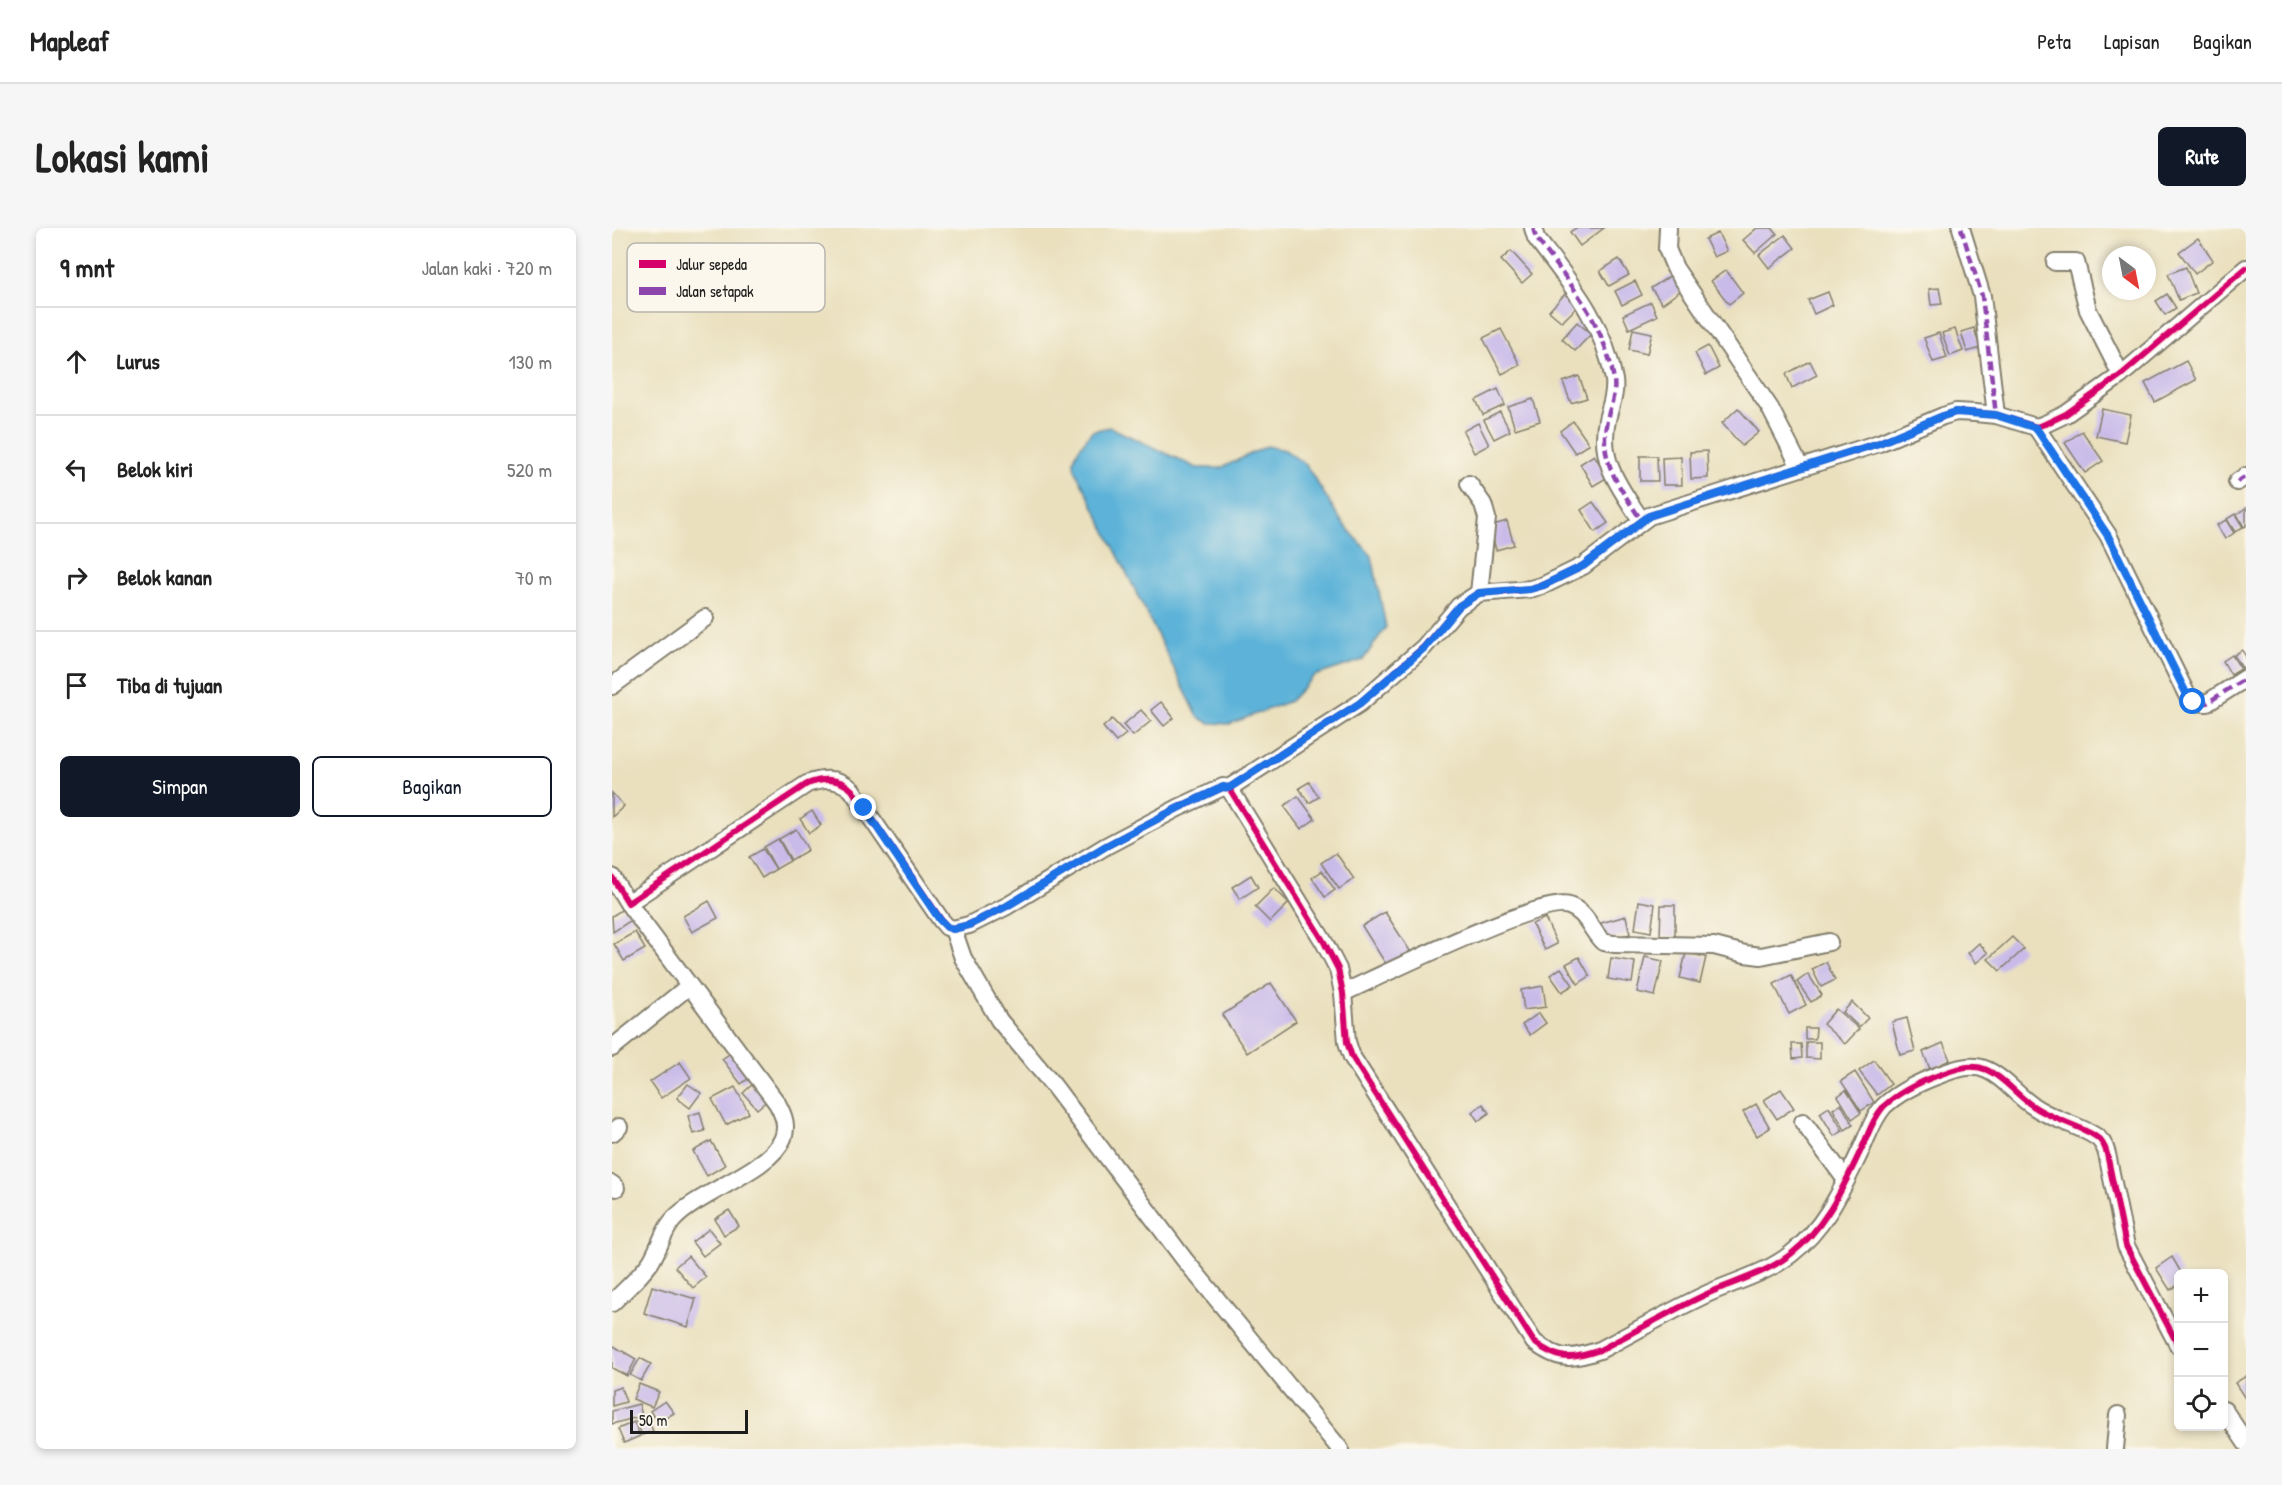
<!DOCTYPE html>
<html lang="id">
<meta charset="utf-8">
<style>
body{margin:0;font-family:"Patrick Hand",sans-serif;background:#f6f6f6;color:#222}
.controls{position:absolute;right:18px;bottom:18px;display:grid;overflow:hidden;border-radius:9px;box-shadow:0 3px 9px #0003}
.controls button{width:54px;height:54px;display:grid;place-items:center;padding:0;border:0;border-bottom:2px solid #e0e0e0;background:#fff;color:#222;font:30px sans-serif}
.compass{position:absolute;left:1490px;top:18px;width:54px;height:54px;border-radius:50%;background:#fff;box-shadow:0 3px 9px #0003;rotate:148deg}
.scale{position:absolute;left:18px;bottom:15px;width:118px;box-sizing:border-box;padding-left:6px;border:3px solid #1c1c1c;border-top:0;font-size:16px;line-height:21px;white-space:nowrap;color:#1c1c1c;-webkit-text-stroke:4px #fbf7ec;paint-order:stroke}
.stop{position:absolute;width:18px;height:18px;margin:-14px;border:4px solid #1a73e8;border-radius:50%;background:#fff}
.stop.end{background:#1a73e8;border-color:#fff;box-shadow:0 2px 6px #0008}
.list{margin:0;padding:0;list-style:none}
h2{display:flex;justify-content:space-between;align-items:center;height:78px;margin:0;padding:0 24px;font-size:26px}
h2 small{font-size:20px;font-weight:400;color:#767676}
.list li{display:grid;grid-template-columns:39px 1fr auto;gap:18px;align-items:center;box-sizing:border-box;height:108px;padding:0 24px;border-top:2px solid #e0e0e0}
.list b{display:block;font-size:22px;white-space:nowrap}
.list em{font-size:20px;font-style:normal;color:#767676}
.actions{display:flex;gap:12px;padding:18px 24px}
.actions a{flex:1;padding:14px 0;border:2px solid #111827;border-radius:9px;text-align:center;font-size:21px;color:#111827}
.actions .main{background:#111827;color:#fff}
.icon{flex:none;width:33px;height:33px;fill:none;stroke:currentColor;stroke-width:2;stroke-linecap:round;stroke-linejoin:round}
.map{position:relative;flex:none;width:1634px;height:1221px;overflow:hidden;border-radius:9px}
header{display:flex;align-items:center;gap:36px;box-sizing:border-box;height:84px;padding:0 30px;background:#fff;border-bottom:2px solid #e0e0e0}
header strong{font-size:28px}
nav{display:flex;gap:33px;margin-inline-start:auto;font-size:21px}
.intro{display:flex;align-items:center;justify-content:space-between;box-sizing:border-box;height:144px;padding:0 36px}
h1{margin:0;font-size:42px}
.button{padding:15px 27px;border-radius:9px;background:#111827;color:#fff;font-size:21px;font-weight:700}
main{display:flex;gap:36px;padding:0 36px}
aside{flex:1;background:#fff;border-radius:9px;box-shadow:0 3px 9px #0003}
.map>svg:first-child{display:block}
.water{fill:#5bb2d8;stroke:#3c677a;stroke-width:1.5}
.building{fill:#c9bbe9}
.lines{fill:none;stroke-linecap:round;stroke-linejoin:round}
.minor-casing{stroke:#837e6d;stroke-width:20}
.minor{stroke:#fff;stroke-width:16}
.quiet{stroke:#8e44ad;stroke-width:4.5;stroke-dasharray:9 4.5;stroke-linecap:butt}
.cycleway-casing{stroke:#fbf7ec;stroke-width:10}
.cycleway{stroke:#d6006c;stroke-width:6}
.route{stroke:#1a73e8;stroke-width:8}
.key{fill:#fbf7ec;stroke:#b8b5ae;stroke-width:1.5}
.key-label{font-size:16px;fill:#1c1c1c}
</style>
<header>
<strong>Mapleaf</strong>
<nav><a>Peta</a><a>Lapisan</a><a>Bagikan</a></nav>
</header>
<div class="intro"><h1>Lokasi kami</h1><a class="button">Rute</a></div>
<main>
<aside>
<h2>9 mnt<small>Jalan kaki · 720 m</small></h2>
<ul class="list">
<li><svg class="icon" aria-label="ahead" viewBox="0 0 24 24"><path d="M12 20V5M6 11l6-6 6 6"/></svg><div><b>Lurus</b></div><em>130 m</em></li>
<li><svg class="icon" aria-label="left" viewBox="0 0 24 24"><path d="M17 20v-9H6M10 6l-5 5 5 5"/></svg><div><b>Belok kiri</b></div><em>520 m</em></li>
<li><svg class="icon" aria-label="right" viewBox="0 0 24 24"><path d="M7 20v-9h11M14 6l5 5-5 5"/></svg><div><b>Belok kanan</b></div><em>70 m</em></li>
<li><svg class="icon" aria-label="arrive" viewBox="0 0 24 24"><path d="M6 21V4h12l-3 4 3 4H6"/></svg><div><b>Tiba di tujuan</b></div></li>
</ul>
<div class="actions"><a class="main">Simpan</a><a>Bagikan</a></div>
</aside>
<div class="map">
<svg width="1634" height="1221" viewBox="0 0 1634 1221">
<rect width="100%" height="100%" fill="#fbf7ec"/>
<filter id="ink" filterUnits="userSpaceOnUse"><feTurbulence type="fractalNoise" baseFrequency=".0167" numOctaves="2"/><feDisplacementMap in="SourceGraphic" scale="12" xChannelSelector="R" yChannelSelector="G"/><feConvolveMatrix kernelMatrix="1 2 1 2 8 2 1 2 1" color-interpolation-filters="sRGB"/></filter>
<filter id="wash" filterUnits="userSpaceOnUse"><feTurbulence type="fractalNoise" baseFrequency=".008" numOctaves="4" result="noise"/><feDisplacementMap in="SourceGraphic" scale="24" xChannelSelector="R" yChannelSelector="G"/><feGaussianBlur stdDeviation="1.35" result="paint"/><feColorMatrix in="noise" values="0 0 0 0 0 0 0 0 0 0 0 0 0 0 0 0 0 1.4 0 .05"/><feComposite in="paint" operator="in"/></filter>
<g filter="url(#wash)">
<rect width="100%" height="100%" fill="#eae0be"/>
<path class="water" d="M498,199L585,240H609L655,218L673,222L694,237L730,294L760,328L774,399L751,432L702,448L678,473L618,496L597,495L586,489L471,257C454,231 463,226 480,203Z"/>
<g id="blocks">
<g class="building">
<path d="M964,0H992L968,18L958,4Z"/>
<path d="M1145,0H1160L1165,6L1143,25L1131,12Z"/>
<path d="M1106,5L1115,23L1102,29L1093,11Z"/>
<path d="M1173,7L1183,20L1157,40L1147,27Z"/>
<path d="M1586,10L1601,32L1583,46L1567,24Z"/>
<path d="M899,23L920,46L910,55L889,32Z"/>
<path d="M1007,31L1017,47L997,58L988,43Z"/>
<path d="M1574,39L1584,65L1567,72L1556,46Z"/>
<path d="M1114,42L1131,65L1117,76L1099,53Z"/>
<path d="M1061,46L1071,61L1050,76L1039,60Z"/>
<path d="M1023,53L1030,67L1010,77L1003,63Z"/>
<path d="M1327,60L1330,76L1319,77L1317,61Z"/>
<path d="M1216,64L1221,77L1202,86L1196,72Z"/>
<path d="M953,66L966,78L950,94L937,83Z"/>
<path d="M1555,66L1564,80L1553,87L1544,73Z"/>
<path d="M1039,74L1045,88L1017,101L1011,87Z"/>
<path d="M965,94L979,106L963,123L950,111Z"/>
<path d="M1362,100L1368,120L1355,124L1349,104Z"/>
<path d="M889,101L908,137L890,146L871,110Z"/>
<path d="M1021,101L1040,105L1035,126L1017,122Z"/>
<path d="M1343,101L1351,123L1338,128L1330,105Z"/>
<path d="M1327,105L1335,130L1321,134L1312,110Z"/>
<path d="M1096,118L1107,140L1094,147L1083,125Z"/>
<path d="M1198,133L1205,147L1180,160L1174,146Z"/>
<path d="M1574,133L1584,152L1543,174L1533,155Z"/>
<path d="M967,148L975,170L959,175L951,154Z"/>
<path d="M886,161L893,177L871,187L864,172Z"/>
<path d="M921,171L928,193L903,201L896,179Z"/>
<path d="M1126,180L1147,204L1130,218L1110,195Z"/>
<path d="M1490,181L1519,187L1513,214L1484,208Z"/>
<path d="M888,184L898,203L882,211L872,192Z"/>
<path d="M961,193L977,216L963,225L948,203Z"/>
<path d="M866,195L877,217L862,225L851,203Z"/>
<path d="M1470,203L1491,233L1473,245L1453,215Z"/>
<path d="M1095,223L1096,250L1079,251L1078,224Z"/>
<path d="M982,227L996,249L981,258L968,236Z"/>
<path d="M1028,228H1045L1046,253H1028Z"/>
<path d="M1069,229L1070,257H1051L1050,230Z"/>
<path d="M981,274L996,295L983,304L969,282Z"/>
<path d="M1634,280V298L1632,299L1625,286Z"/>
<path d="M1623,286L1631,299L1623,304L1615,291Z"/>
<path d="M1614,292L1622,305L1613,311L1605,297Z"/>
<path d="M895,293L902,317L884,322L878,298Z"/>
<path d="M1630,422L1634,429V437L1630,440L1622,427Z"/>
<path d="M1620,427L1629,441L1619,447L1611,433Z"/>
<path d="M549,474L562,490L552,498L539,482Z"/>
<path d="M529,482L539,493L521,508L511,497Z"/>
<path d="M500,491L514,506L504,514L491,499Z"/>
<path d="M697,554L707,569L697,575L687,560Z"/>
<path d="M0,565L12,578L0,589Z"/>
<path d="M686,568L703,591L689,601L672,578Z"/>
<path d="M200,583L209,597L197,605L188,591Z"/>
<path d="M184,601L196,622L179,632L167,611Z"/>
<path d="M166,611L178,633L164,641L152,619Z"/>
<path d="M151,621L164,641L150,650L137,629Z"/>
<path d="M724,625L742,651L727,661L709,635Z"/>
<path d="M710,643L723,662L713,669L700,650Z"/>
<path d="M639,647L646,659L628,671L620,659Z"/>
<path d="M662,660L677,675L658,694L643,679Z"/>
<path d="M97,673L106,690L80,704L71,688Z"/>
<path d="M1027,673L1043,676L1039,704L1023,701Z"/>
<path d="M1049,677H1063V709L1048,708Z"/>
<path d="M14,679L21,691L1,704L0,688Z"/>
<path d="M773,684L800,726L777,741L750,698Z"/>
<path d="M1014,688L1018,706L994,712L989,695Z"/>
<path d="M933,690L945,716L933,722L920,696Z"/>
<path d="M23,704L33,721L12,733L2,716Z"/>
<path d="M1400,709L1412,721L1388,743L1376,731Z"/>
<path d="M1367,715L1376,725L1364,735L1356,725Z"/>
<path d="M1074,725L1094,729L1088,755L1068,750Z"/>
<path d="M967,729L978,748L966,756L954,736Z"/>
<path d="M1033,729L1051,733L1043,768L1025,764Z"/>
<path d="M999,730L1023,734L1020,755L996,751Z"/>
<path d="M1214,734L1223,752L1209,759L1200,741Z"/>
<path d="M949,740L961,757L950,764L938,747Z"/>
<path d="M1196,746L1210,767L1199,774L1185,754Z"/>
<path d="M1179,747L1194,777L1177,786L1162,756Z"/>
<path d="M659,755L684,793L635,825L610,787Z"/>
<path d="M931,758L934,779L912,782L909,762Z"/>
<path d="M1240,774L1256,790L1247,799L1231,784Z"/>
<path d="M1224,781L1247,801L1233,816L1211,796Z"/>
<path d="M927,785L934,795L918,807L910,797Z"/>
<path d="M1295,790L1303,823L1288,827L1280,794Z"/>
<path d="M1193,800H1204L1203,811H1193Z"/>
<path d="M1194,814H1208V831L1194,830Z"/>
<path d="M1331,815L1338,832L1318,841L1311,824Z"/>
<path d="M1180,816H1189L1190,830L1181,831Z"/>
<path d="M123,822L141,847L129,856L110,831Z"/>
<path d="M1262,832L1279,856L1265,867L1247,843Z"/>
<path d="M68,834L79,850L49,870L38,854Z"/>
<path d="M1243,844L1262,874L1249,883L1229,853Z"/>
<path d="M142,855L157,871L145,881L131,865Z"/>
<path d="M76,856L89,865L78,880L65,870Z"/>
<path d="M123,859L137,885L114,897L100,871Z"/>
<path d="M1169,861L1182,880L1165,891L1152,872Z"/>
<path d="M1234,862L1249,885L1240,891L1226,868Z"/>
<path d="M871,876L877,885L866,893L860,884Z"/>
<path d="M1144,876L1158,900L1145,908L1131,884Z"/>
<path d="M1229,876L1241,897L1233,902L1221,881Z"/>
<path d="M1217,879L1231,903L1222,908L1208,885Z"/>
<path d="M88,884L93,903L81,906L76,888Z"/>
<path d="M99,913L113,937L95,948L81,923Z"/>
<path d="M117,982L127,998L112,1007L103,991Z"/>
<path d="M97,1001L108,1015L91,1028L80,1014Z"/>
<path d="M76,1028L94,1049L81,1060L63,1039Z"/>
<path d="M1560,1029L1570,1046H1566V1057L1558,1062L1544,1040Z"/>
<path d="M40,1058L84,1071L76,1099L32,1085Z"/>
<path d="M0,1117L24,1131L15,1148L0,1140Z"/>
<path d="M28,1130L39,1136L29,1153L18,1147Z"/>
<path d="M1634,1148V1172L1623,1155Z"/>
<path d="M27,1156L47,1164L40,1179L21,1171Z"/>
<path d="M9,1159L14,1174L0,1178V1162Z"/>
<path d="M53,1173L62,1185L46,1195L38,1183Z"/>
<path d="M27,1176L30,1188L0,1196V1183Z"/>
<path d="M35,1189L41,1203L30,1207L24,1193Z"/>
<path d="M22,1194L28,1208L12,1215L6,1201Z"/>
</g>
</g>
</g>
<g filter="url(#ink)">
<use href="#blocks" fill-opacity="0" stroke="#837e6d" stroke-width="1.5"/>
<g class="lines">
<g class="minor-casing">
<g id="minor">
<path d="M921,0L924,10C958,55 992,94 1002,152C1004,167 998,178 995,192C986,234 1008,259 1029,292"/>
<path d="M1056,0L1055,21L1063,40L1158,180L1188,239"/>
<path d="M1349,0L1370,68L1384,187"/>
<path d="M1443,34H1464L1476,82L1509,147"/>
<path d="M1424,199L1496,307L1575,467L1581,474L1595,475L1634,450"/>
<path d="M1625,254L1634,248"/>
<path d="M857,256L871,276L875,290L867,365"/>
<path d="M0,458L93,390"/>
<path d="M617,560L712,714L726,741L731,765L735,814L740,829L922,1114C947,1133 959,1132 988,1122C1024,1103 1060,1082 1097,1065C1124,1053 1155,1045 1179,1026C1214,999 1230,961 1249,922C1256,907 1261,890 1272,878C1287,864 1308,854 1327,847C1343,841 1359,835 1375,842C1393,850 1405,868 1421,878C1441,892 1465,896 1483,908C1490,912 1493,918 1495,926L1514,1018L1566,1117"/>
<path d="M0,649L16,675L195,556C211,550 227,549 240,562L329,692L335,699L341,701L357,697L395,678L494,618L566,580L611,559L617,560L748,475L812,419L847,378L867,365L918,361L932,357L971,338L1037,288L1267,215L1331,188L1344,184L1363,185L1384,187L1424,199L1433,196L1454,186L1509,147L1634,40"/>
<path d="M341,701L351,730L387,792L441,857L572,1031L728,1221"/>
<path d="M731,765C766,749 930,668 957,678C975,684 979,703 991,714L1002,716L1102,718L1133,726L1149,728L1217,714"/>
<path d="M0,820L77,758"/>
<path d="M1191,894L1234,952"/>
<path d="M0,905L7,899"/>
<path d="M0,956L4,960"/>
<path d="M0,1075C13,1062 27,1050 38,1035C47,1022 51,1002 62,991C87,964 159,942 171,910C176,897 171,886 165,875L16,675"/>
<path d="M1612,1182L1634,1215"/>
<path d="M1503,1221L1506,1187"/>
</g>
</g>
<use href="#minor" class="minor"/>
<g class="quiet">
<path d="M921,0L924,10C958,55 992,94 1002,152C1004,167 998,178 995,192C986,234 1008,259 1029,292"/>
<path d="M1349,0L1370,68L1384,187"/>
<path d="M1424,199L1496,307L1575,467L1581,474L1595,475L1634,450"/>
<path d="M1625,254L1634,248"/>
</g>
<g class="cycleway-casing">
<g id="cycleway">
<path d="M617,560L712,714L726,741L731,765L735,814L740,829L922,1114C947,1133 959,1132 988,1122C1024,1103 1060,1082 1097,1065C1124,1053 1155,1045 1179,1026C1214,999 1230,961 1249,922C1256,907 1261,890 1272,878C1287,864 1308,854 1327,847C1343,841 1359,835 1375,842C1393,850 1405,868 1421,878C1441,892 1465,896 1483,908C1490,912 1493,918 1495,926L1514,1018L1566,1117"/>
<path d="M0,649L16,675L195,556C211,550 227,549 240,562L329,692L335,699L341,701L357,697L395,678L494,618L566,580L611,559L617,560L748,475L812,419L847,378L867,365L918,361L932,357L971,338L1037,288L1267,215L1331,188L1344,184L1363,185L1384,187L1424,199L1433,196L1454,186L1509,147L1634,40"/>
</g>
</g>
<use href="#cycleway" class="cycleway"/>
</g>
</g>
<g class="lines" filter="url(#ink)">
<path class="route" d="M252,580L328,692L335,699L341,701L357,697L395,678L494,618L566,580L611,559L617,560L748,475L812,420L847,378L867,365L918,361L932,357L971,338L1037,288L1267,215L1331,188L1344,184L1384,187L1424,200L1496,308L1575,467L1581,474"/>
</g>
<rect x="15" y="15" width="198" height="69" rx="9" class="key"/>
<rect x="27" y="32" width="27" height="8" fill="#d6006c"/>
<rect x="27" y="59" width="27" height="8" fill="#8e44ad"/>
<g class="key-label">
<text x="64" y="42">Jalur sepeda</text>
<text x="64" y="69">Jalan setapak</text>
</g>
</svg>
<div class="controls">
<button>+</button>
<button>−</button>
<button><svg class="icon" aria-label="locate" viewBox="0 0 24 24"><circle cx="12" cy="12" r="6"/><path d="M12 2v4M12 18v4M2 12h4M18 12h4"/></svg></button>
</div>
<svg class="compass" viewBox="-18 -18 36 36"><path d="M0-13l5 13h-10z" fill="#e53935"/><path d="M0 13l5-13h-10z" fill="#767676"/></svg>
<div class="scale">50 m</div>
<div class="stop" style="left:1581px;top:474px"></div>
<div class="stop end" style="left:252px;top:580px"></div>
</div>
</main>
